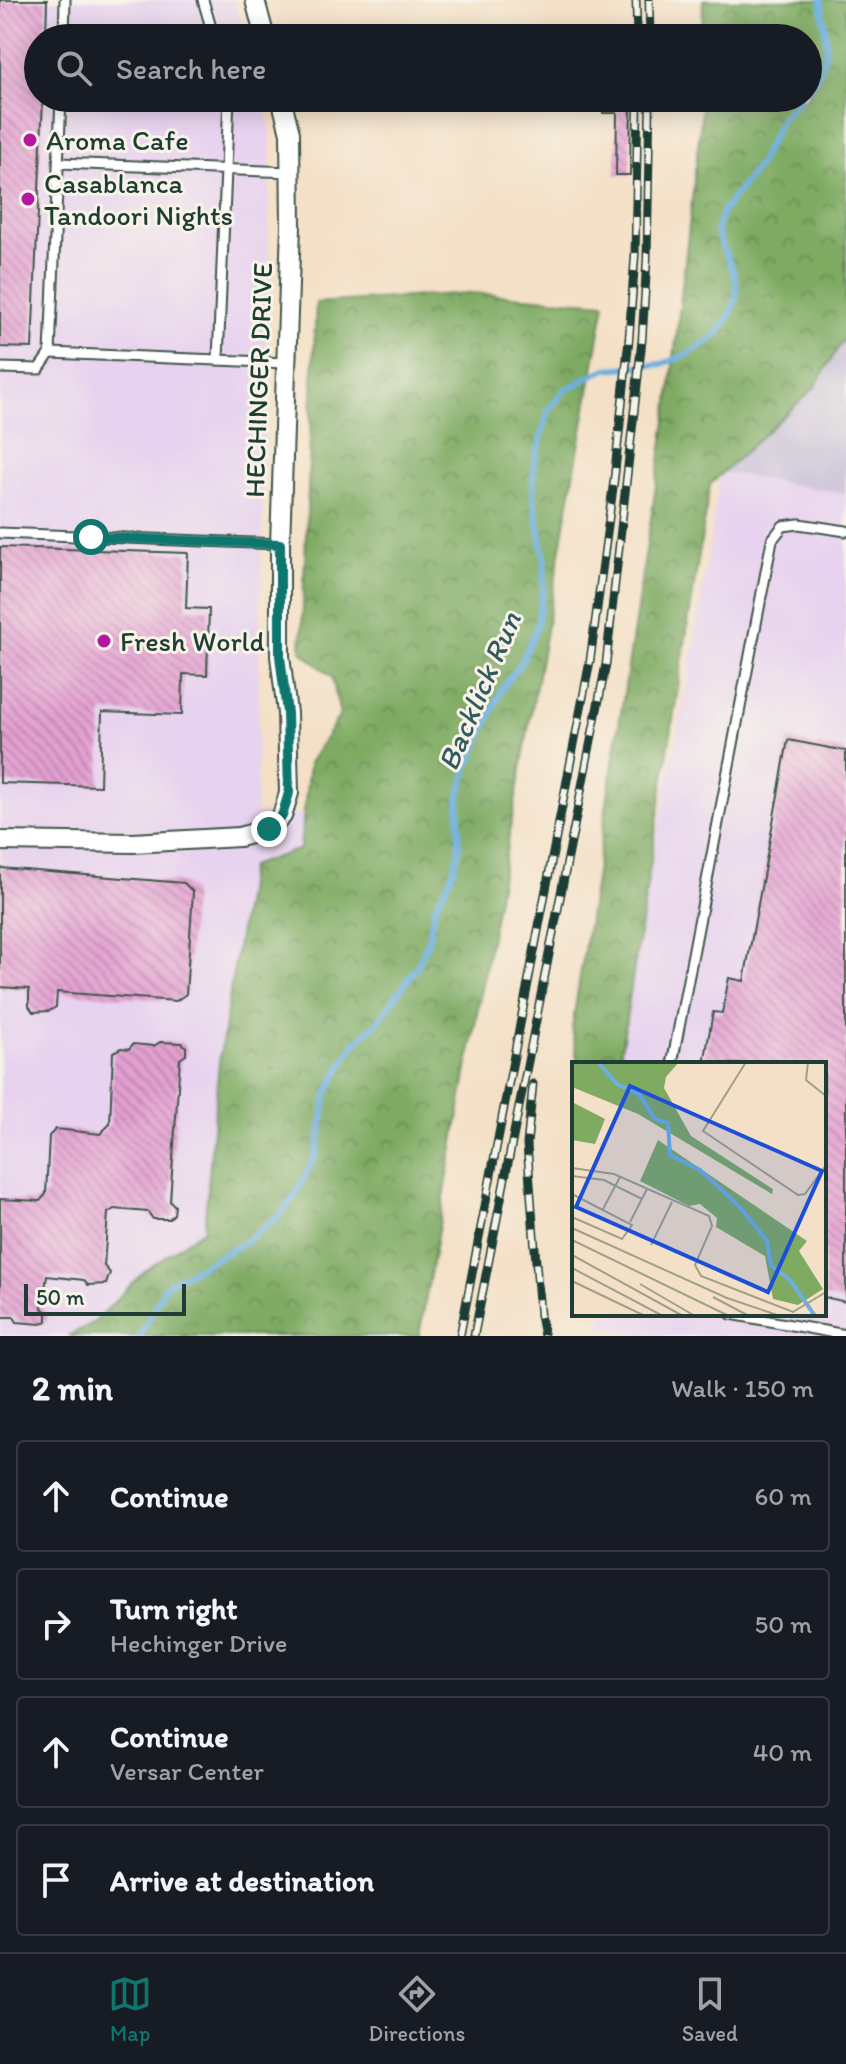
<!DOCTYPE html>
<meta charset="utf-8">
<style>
body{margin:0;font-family:Itim,sans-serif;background:#242831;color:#f1f3f6}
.scale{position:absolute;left:24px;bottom:20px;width:162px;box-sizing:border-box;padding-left:8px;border:4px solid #1f3d34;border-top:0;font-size:22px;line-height:28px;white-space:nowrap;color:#1f3d34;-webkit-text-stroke:6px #f7f3e8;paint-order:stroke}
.stop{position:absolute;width:24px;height:24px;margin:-18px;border:6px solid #0f766e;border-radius:50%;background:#fff}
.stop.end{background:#0f766e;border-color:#fff;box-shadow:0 2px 8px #0008}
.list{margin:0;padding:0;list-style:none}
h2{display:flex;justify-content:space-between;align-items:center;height:104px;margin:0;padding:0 32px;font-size:34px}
h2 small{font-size:26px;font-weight:400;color:#9ea1a6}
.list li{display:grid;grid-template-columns:52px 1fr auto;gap:24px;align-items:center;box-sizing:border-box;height:112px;margin:0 16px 16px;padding:0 16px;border:2px solid #363941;border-radius:8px}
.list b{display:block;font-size:30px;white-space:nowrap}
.list p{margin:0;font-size:26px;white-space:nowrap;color:#9ea1a6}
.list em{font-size:26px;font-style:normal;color:#9ea1a6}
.icon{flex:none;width:44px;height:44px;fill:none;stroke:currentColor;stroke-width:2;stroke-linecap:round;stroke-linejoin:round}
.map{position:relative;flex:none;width:846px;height:1336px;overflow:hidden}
.search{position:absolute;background:#171b24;box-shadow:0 4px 20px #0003;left:24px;right:24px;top:24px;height:88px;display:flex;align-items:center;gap:20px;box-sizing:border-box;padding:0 28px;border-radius:44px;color:#9ea1a6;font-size:30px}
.sheet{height:616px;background:#171b24}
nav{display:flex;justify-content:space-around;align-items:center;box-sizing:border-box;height:112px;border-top:2px solid #363941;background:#171b24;font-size:22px;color:#9ea1a6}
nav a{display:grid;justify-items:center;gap:4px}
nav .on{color:#0f766e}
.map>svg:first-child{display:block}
.built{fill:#e7d2ef}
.industrial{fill:#c8bfd8}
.forest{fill:url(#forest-crowns);stroke:#4e744b;stroke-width:2}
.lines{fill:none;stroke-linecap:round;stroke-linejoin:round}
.stream{stroke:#6cafe1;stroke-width:6}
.building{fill:url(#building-back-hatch)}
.lane-casing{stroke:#3f554a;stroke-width:13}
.street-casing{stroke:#3f554a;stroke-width:22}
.lane{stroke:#fff;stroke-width:9}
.street{stroke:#fff;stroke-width:18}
.rail-casing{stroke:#1f3d34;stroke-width:9}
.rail{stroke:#f7f3e8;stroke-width:6;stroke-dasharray:18;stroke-linecap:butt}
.route{stroke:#0f766e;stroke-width:10}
.poi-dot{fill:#b5179e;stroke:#f7f3e8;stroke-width:3}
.labels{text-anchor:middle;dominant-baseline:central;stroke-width:6;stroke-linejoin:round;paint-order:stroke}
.poi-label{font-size:28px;fill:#1f3d34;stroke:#f7f3e8;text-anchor:start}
.street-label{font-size:28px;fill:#1f3d34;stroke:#f7f3e8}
.water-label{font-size:30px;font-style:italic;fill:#325a5f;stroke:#f7f3e8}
.inset-river{fill:none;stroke:#6cafe1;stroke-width:4}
.inset-road{fill:none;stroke:#9f9f8c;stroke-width:2}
.view{fill:#1d4ed8;fill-opacity:0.15;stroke:#1d4ed8;stroke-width:4}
.inset-edge{fill:none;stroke:#1f3d34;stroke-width:4}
</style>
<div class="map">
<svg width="846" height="1336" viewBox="0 0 846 1336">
<defs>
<pattern id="forest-crowns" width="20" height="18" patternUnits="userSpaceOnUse" patternTransform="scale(2)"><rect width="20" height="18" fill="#7eaa62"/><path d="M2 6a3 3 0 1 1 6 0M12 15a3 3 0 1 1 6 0" fill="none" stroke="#678c52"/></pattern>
<pattern id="building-back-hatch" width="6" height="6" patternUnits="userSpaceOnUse" patternTransform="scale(2)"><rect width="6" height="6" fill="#e49fd1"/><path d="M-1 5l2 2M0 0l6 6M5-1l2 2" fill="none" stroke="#b883aa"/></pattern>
</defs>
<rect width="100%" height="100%" fill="#f7f3e8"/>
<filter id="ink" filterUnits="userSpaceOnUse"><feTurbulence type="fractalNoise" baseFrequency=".0125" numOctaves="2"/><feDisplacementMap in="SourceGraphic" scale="16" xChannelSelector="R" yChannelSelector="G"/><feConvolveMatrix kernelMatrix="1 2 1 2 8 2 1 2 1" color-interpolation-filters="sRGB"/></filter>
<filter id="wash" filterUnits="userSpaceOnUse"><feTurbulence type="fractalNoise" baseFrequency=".006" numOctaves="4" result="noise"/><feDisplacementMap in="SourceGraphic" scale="32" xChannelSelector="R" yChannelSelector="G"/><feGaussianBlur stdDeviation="1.8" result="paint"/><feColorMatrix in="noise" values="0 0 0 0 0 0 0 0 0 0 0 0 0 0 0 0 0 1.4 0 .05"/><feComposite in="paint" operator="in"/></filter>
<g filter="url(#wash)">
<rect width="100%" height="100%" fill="#f4e0c6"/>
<g class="built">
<path d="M0,0H234L245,38H38V98H262L271,130L256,814L505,819L395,1336H0Z"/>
<path d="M720,472L846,494V1336H645L601,1328V1314H824V1064H612L693,652Z"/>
</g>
<path class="industrial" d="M846,190V494L720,472Z"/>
<g class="forest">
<path d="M703,0H846V335L814,388L710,484L619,1064H578L572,1028L669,402L701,120L702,98H808V38H702Z"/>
<path d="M470,293L605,303L419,1336H68L95,1322L142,1273L204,1229L219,1062L250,866L300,849L309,763L340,715L332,677L301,651L316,303Z"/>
</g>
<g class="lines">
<g class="stream">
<path d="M808,90C832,59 827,37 821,0"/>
<path d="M140,1336L166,1285L242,1244L276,1219L295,1196L317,1152L327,1094L338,1072L356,1042L377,1023L416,968L427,945L435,906L451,878L459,851V797L467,770L502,689L522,661L537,626L543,590L545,562L533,493L534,464L549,409L565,390L594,374L607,369L662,364L687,355L716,336L730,315L737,296L735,276L716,231L723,211L759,164L782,117L801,98"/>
</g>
</g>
<g id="blocks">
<g class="building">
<path d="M0,0H47L46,38H38V98H43L32,348L0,347Z"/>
<path d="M603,98H631L630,175H616L617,113H603Z"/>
<path d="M0,547L188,553L186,608L209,609L207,675L183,674L182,715L102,712L100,786L0,783Z"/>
<path d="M788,740L846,751V1302L824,1297V1064H704L713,1012L722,1013L729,978L744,981Z"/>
<path d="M0,868L184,883L193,892L186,994L176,1001L57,992L56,1007L49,1011L33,1012L29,1006V989L0,987Z"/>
<path d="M160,1042L182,1043L186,1047V1055L180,1059L170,1201L175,1206L174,1214L169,1219H153L148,1212L114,1209L108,1213L104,1266L110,1273L106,1284L88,1285L84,1280L47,1276L42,1308L47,1313V1321L41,1324L17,1322L14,1317H0V1199L40,1201L46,1194L49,1136L56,1129L100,1134L110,1124L113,1052L121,1048L129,1049L133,1044L154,1046Z"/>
</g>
</g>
</g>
<g filter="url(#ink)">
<use href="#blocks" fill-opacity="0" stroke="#3f554a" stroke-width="2"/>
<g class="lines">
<g class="lane-casing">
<g id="lane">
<path d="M203,0L214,38"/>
<path d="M64,38L65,0"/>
<path d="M59,163L291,172"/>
<path d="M50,353L286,363"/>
<path d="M218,360L229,98"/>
<path d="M0,368L39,369L50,353L61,98"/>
<path d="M0,533L280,544"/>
<path d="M672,1064L772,540L783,526L799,524L846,531"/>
<path d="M731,1314L846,1335"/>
</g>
</g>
<g class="street-casing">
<g id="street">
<path d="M255,0L265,38"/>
<path d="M0,841L133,843L239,837L269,829L282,816L289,793L287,713L280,656V544L291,226L290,133L281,98"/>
</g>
</g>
<use href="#lane" class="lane"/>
<use href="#street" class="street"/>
<g class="rail-casing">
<g id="rail">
<path d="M636,0L637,38"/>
<path d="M649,0L650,38"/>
<path d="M533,1084L527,1144L540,1315L544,1336"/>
<path d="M460,1336L590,661L614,480L629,339L635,256L638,98"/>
<path d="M474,1336L606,664L642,340L647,259L650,98"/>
</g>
</g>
<use href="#rail" class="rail"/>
</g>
</g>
<g class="lines" filter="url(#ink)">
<path class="route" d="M91,537L280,544V656L287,713L289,793L282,816L269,829"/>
</g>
<g class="poi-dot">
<circle cx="30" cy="140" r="8"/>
<circle cx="28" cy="199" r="8"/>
<circle cx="104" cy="641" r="8"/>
</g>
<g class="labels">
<g class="poi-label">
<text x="46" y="140">Aroma Cafe</text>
<text x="44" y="183">Casablanca<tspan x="44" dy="32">Tandoori Nights</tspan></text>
<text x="120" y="641">Fresh World</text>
</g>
<g class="street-label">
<text transform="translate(258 380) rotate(-88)">HECHINGER DRIVE</text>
</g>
<g class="water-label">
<text transform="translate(479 691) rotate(-67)">Backlick Run</text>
</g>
</g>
<g transform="translate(572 1062)">
<rect width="254" height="254" fill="#f4e0c6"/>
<path d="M0,0H107L94,15L92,26L119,74L201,127L200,132L66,52L0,25ZM0,40L33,57L23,82L0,78ZM86,78L235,179L227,189L251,227L226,243L201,237L193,194L144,165L145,156L128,142L117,144L68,119Z" fill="#7eaa62"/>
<path class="inset-river" d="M26,0L45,22L67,32L83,57L96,61L98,93L128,108L167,144L195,179L199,203L218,218L243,254"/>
<path class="inset-road" d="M174,0L131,69L226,133L233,132L254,103M236,0L234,18L254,34M0,106L42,112L137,154L140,164L123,203L129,214L221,250L254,230M0,114L32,118L70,137M0,132L60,163L50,177L0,155M31,147L48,115M58,160L75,127M0,166L155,236L208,254M0,178L157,254M79,183L100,140M0,193L111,254M0,206L91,254M0,219L73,254M68,222L123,254M141,235L177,254"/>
<path class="view" d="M58,24L250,109L196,230L4,145Z"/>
<rect width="254" height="254" class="inset-edge"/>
</g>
</svg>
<div class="scale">50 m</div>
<div class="stop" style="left:91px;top:537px"></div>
<div class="stop end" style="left:269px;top:829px"></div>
<div class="search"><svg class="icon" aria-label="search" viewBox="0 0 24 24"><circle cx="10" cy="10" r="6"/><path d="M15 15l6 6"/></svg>Search here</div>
</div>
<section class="sheet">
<h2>2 min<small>Walk · 150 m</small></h2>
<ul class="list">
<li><svg class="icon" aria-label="ahead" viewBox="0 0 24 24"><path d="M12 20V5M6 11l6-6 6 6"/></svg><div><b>Continue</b></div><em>60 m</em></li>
<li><svg class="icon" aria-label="right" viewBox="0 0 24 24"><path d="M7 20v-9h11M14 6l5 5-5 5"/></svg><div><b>Turn right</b><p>Hechinger Drive</p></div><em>50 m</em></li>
<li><svg class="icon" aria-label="ahead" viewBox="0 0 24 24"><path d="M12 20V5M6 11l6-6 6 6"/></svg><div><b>Continue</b><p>Versar Center</p></div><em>40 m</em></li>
<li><svg class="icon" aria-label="arrive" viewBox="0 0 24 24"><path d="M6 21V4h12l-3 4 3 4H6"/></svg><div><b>Arrive at destination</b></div></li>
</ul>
</section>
<nav>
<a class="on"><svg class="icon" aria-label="map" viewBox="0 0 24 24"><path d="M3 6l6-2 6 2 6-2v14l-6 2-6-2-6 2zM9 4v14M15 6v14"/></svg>Map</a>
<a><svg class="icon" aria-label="directions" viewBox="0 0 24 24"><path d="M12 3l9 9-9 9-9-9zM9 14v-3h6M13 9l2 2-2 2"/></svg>Directions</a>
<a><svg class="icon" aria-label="saved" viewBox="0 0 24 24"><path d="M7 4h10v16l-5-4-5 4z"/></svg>Saved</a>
</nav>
